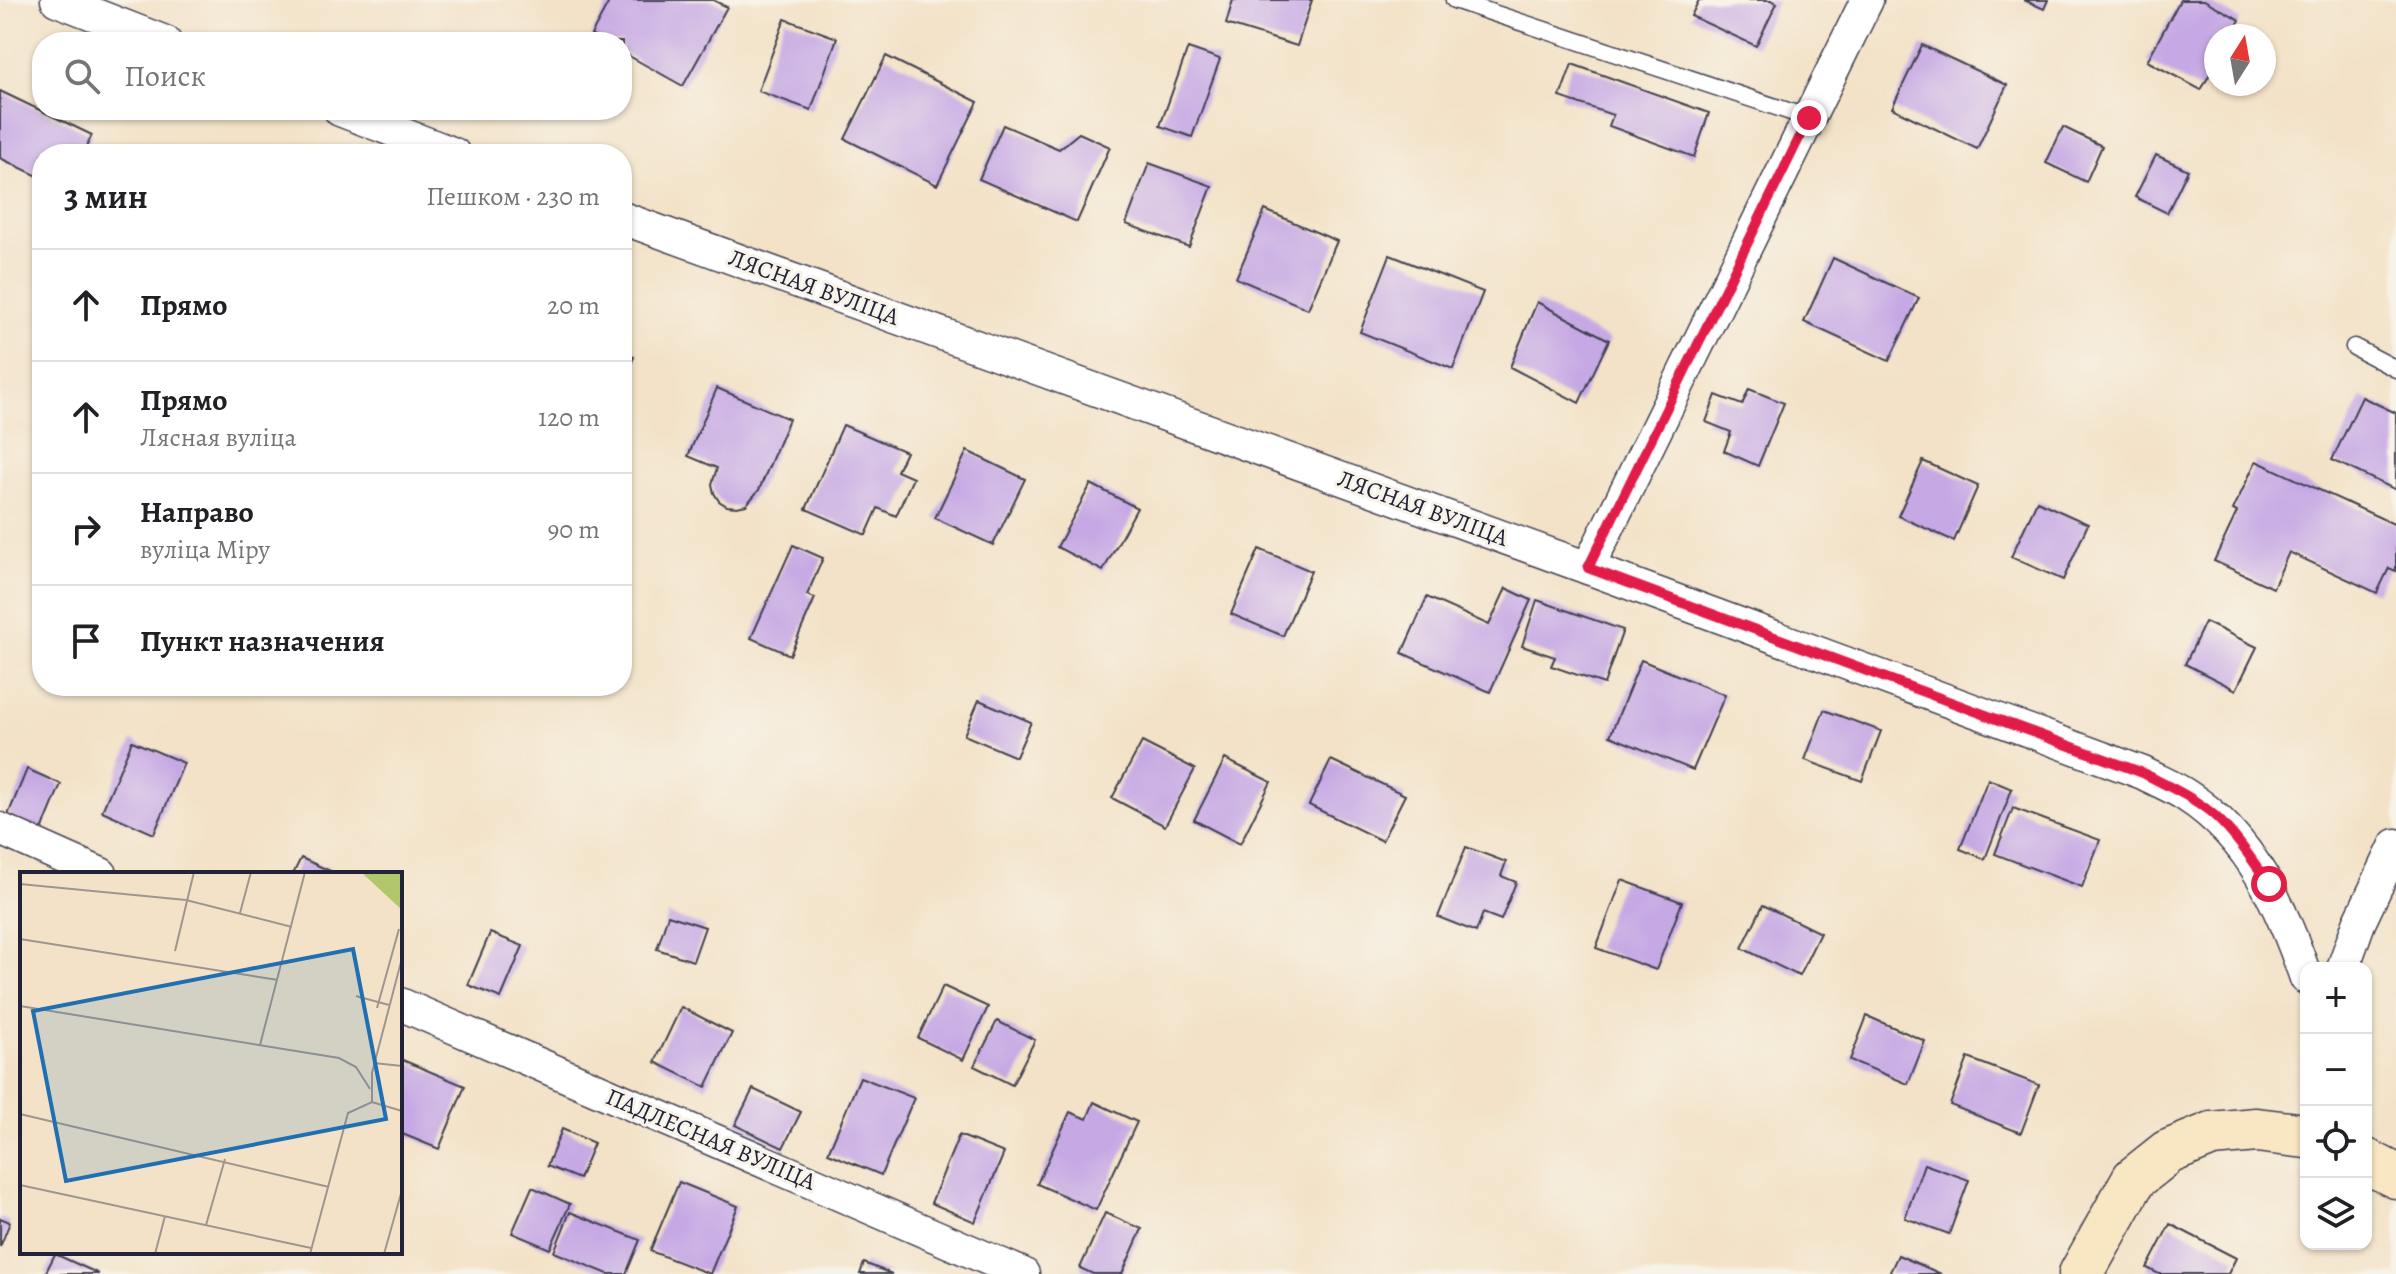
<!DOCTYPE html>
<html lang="ru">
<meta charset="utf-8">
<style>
body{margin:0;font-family:Alegreya,serif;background:#f6f6f6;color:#202124}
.controls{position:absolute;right:24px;bottom:24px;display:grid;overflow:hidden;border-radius:16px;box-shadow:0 2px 6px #0004}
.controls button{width:72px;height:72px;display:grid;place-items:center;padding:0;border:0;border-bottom:2px solid #e0e0e0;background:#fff;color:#202124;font:40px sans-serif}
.compass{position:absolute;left:2204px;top:24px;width:72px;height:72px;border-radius:50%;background:#fff;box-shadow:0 2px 6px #0004;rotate:11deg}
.stop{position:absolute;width:24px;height:24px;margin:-18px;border:6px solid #e11d48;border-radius:50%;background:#fff}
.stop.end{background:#e11d48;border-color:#fff;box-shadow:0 2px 8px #0008}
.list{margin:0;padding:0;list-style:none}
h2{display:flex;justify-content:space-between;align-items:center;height:104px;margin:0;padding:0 32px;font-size:34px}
h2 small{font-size:26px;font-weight:400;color:#757577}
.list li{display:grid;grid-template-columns:52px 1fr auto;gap:24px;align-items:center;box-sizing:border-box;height:112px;padding:0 32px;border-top:2px solid #e0e0e0}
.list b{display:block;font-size:30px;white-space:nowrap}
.list p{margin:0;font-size:26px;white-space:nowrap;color:#757577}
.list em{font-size:26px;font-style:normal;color:#757577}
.icon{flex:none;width:44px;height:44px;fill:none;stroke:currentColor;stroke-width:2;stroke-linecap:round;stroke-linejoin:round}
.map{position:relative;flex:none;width:2396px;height:1274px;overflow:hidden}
.search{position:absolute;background:#fff;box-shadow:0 2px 6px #0004;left:32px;top:32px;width:600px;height:88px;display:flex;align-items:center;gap:20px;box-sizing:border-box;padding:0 28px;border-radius:32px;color:#757577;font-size:30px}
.panel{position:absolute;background:#fff;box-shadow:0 2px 6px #0004;left:32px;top:144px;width:600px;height:552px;border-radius:32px}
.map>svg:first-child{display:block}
.building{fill:#c6a9e4}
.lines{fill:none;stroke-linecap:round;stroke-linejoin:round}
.lane-casing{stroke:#413f50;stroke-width:19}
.street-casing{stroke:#413f50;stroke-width:35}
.secondary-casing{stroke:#413f50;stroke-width:47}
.lane{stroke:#fff;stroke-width:16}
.street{stroke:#fff;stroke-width:32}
.secondary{stroke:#f9e7c3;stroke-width:44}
.route{stroke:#e11d48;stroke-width:10}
.labels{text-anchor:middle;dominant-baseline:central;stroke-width:6;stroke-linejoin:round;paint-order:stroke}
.street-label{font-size:24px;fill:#22223b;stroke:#f7f3e8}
.inset-road{fill:none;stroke:#9f958f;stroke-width:2}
.view{fill:#1f6fb2;fill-opacity:0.15;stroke:#1f6fb2;stroke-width:4}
.inset-edge{fill:none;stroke:#22223b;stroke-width:4}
</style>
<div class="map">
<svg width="2396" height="1274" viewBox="0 0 2396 1274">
<rect width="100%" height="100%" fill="#f7f3e8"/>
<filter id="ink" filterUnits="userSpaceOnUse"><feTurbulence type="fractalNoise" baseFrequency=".0125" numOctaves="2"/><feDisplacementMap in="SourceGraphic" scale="16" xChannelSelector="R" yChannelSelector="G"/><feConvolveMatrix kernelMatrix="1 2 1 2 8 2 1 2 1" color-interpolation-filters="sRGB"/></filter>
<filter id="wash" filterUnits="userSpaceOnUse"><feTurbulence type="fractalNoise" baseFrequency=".006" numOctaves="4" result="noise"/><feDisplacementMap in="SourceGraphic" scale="32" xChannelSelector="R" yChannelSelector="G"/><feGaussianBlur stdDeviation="1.8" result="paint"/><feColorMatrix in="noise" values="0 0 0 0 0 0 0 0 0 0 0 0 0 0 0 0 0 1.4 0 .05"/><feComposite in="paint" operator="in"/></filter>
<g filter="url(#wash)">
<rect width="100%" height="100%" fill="#f3e2c7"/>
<g id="blocks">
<g class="building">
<path d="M610,0H713L727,7L683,86L622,52V42H603L591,35Z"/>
<path d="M1233,0H1312L1297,46L1226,24Z"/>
<path d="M1699,0H1771L1777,3L1756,46L1691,16Z"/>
<path d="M2024,0H2048L2044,9Z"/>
<path d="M2180,0H2204L2240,20L2231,36H2216V63L2201,90L2147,61Z"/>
<path d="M785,19L837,38L811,110L758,91Z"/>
<path d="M1922,45L2007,85L1977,149L1892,108Z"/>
<path d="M1188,48L1220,59L1192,137L1160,126Z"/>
<path d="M886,56L978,102L937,185L845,139Z"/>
<path d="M1572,64L1709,113L1694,157L1609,126L1613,115L1560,97Z"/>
<path d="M0,91L92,135L83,154H42V178L0,158Z"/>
<path d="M1003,125L1059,149L1079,133L1110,147L1077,222L979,179Z"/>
<path d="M2063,127L2102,146L2086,182L2046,163Z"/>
<path d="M2156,155L2188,170L2167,213L2135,197Z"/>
<path d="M1149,163L1212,186L1189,247L1126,224Z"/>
<path d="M1265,210L1337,241L1308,309L1236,278Z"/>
<path d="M1390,255L1483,292L1453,369L1360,332Z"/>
<path d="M1833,258L1919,298L1889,361L1804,322Z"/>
<path d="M1537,302L1609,340L1579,403L1510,367Z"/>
<path d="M622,351L634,357L622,384Z"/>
<path d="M717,388L789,419L759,490L746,505L737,507L727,506L719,501L714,493L712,484L717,468L688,456Z"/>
<path d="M1749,389L1784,403L1758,466L1724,451L1731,432L1706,422L1716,395L1742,405Z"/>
<path d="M2362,397L2396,413V490L2332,460Z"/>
<path d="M843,425L906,452L897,471L913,478L896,516L878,508L866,535L806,509Z"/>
<path d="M967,451L1025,479L993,545L935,518Z"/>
<path d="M1923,461L1978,486L1954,541L1898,516Z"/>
<path d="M2256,461L2396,525V571L2389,568L2377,593L2289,552L2273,588L2214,561L2237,512L2233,510Z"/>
<path d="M1091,484L1137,508L1103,571L1057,547Z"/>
<path d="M2037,501L2088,524L2063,580L2011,557Z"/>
<path d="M793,545L823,558L807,595L815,598L790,655L751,638Z"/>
<path d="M1259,549L1311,571L1283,636L1231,614Z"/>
<path d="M1506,588L1531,600L1490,692L1402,653L1427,597L1489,625Z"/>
<path d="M1537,600L1623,630L1604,684L1551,666L1555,657L1522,646Z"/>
<path d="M2205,622L2257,647L2236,690L2185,664Z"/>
<path d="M1641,660L1725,695L1693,770L1610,736Z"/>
<path d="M979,700L1031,722L1016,757L964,735Z"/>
<path d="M1824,710L1881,731L1862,781L1805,760Z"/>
<path d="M132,741L184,763L154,834L102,811Z"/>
<path d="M1142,742L1195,769L1165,826L1112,798Z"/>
<path d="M1225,759L1271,782L1240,844L1194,820Z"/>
<path d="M1331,760L1405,795L1382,841L1309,805Z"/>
<path d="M27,769L61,784L42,830L8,815Z"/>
<path d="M1988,779L2012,789L1985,859L1960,849Z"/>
<path d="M2013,808L2100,840L2082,887L1995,854Z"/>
<path d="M1466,847L1506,862L1501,876L1516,882L1501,920L1483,913L1476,932L1438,917Z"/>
<path d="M301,858L337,874H293Z"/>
<path d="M1622,880L1682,902L1656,970L1596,948Z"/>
<path d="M1763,905L1820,933L1799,976L1742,948Z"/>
<path d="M668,915L705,927L693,961L657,949Z"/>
<path d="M490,933L523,946L501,998L468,985Z"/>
<path d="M943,986L988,1007L963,1060L918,1038Z"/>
<path d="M681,1007L732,1033L706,1087L655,1062Z"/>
<path d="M1867,1016L1925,1041L1908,1084L1850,1060Z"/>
<path d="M997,1021L1035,1040L1012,1085L974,1066Z"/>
<path d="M1968,1058L2039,1085L2021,1133L1950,1105Z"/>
<path d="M400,1059L465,1086L439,1149L400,1133Z"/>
<path d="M860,1077L914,1098L881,1175L828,1153Z"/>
<path d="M753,1089L801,1112L783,1148L735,1125Z"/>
<path d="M1094,1102L1137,1122L1096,1210L1037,1184L1070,1112L1087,1119Z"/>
<path d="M562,1129L594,1143L579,1179L547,1166Z"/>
<path d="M959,1135L1004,1153L975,1222L931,1203Z"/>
<path d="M1924,1164L1969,1180L1949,1234L1905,1218Z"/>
<path d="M679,1182L738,1206L710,1274L650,1251Z"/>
<path d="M532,1187L570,1204L550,1249L512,1233Z"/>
<path d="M570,1212L640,1240L626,1274H608L554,1252Z"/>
<path d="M1105,1213L1142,1229L1122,1274H1093L1080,1268Z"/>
<path d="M0,1218L10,1222L0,1247Z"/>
<path d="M2170,1224L2236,1258L2228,1274H2159L2147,1268Z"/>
<path d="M55,1254L99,1274H45Z"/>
<path d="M1898,1255L1941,1274H1889Z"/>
<path d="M864,1263L892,1274H860Z"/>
</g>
</g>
</g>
<g filter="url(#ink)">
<use href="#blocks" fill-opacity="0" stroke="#413f50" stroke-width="2"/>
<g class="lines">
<g class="lane-casing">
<g id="lane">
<path d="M1454,0L1809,118"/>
<path d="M2354,347L2396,369"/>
</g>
</g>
<g class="street-casing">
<g id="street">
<path d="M57,0L165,42"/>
<path d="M340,110L454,154"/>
<path d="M622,218L1588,568L2143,773C2158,781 2174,787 2187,796C2252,838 2282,908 2306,978"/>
<path d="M1588,568L1867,0"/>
<path d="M0,829L101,874"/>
<path d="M2343,968L2359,923L2396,845"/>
<path d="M400,1004L1023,1274"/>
</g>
</g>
<g class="secondary-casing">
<g id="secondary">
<path d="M2366,1161L2396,1176"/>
<path d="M2081,1274L2134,1179L2168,1152L2212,1134L2256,1130L2306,1136"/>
</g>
</g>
<use href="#lane" class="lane"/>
<use href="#street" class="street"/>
<use href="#secondary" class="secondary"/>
</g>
</g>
<g class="lines" filter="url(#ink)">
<path class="route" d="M1809,118L1588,568L2143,773C2168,786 2193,797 2214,815C2235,834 2253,861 2269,884"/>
</g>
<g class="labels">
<g class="street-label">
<text transform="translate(814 287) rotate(20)">ЛЯСНАЯ ВУЛІЦА</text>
<text transform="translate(1423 508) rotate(20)">ЛЯСНАЯ ВУЛІЦА</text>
<text transform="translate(711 1139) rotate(23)">ПАДЛЕСНАЯ ВУЛІЦА</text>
</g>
</g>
<g transform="translate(20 872)">
<rect width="382" height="382" fill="#f3e2c7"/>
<path d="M341,0H382V38Z" fill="#b0c76c"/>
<path class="inset-road" d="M0,12L166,28L272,55M220,41L231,0M0,67L258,108M155,79L174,0M336,124L369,133M0,134L319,186L336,195L350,217M357,136L379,57M240,173L285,0M354,191L382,194M352,230V201L382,86M0,242L309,315M0,313L291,376M186,353L205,287M135,382L145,344M290,382L328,241L352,230L382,239M364,382L382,318"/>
<path class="view" d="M333,77L366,247L46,309L13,139Z"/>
<rect width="382" height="382" class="inset-edge"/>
</g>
</svg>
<div class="controls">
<button>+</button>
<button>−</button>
<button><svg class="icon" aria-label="locate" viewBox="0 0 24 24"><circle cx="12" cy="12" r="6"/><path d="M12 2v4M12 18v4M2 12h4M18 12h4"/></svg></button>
<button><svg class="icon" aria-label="layers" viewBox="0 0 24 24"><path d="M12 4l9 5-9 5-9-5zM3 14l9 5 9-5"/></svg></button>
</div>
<svg class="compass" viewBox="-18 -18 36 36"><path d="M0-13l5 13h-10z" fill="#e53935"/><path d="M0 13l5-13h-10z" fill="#757577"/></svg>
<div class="stop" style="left:2269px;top:884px"></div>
<div class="stop end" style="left:1809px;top:118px"></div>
<div class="search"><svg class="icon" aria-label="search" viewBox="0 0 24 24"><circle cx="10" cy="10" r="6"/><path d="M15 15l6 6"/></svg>Поиск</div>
<section class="panel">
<h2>3 мин<small>Пешком · 230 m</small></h2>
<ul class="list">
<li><svg class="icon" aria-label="ahead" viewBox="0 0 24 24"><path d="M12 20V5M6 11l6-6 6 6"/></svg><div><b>Прямо</b></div><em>20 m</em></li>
<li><svg class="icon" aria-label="ahead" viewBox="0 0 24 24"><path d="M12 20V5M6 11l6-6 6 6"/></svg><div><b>Прямо</b><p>Лясная вуліца</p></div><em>120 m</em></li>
<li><svg class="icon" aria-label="right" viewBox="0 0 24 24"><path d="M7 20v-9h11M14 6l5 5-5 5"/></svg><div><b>Направо</b><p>вуліца Міру</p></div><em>90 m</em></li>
<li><svg class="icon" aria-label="arrive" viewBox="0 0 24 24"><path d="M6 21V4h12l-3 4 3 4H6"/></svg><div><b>Пункт назначения</b></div></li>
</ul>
</section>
</div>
